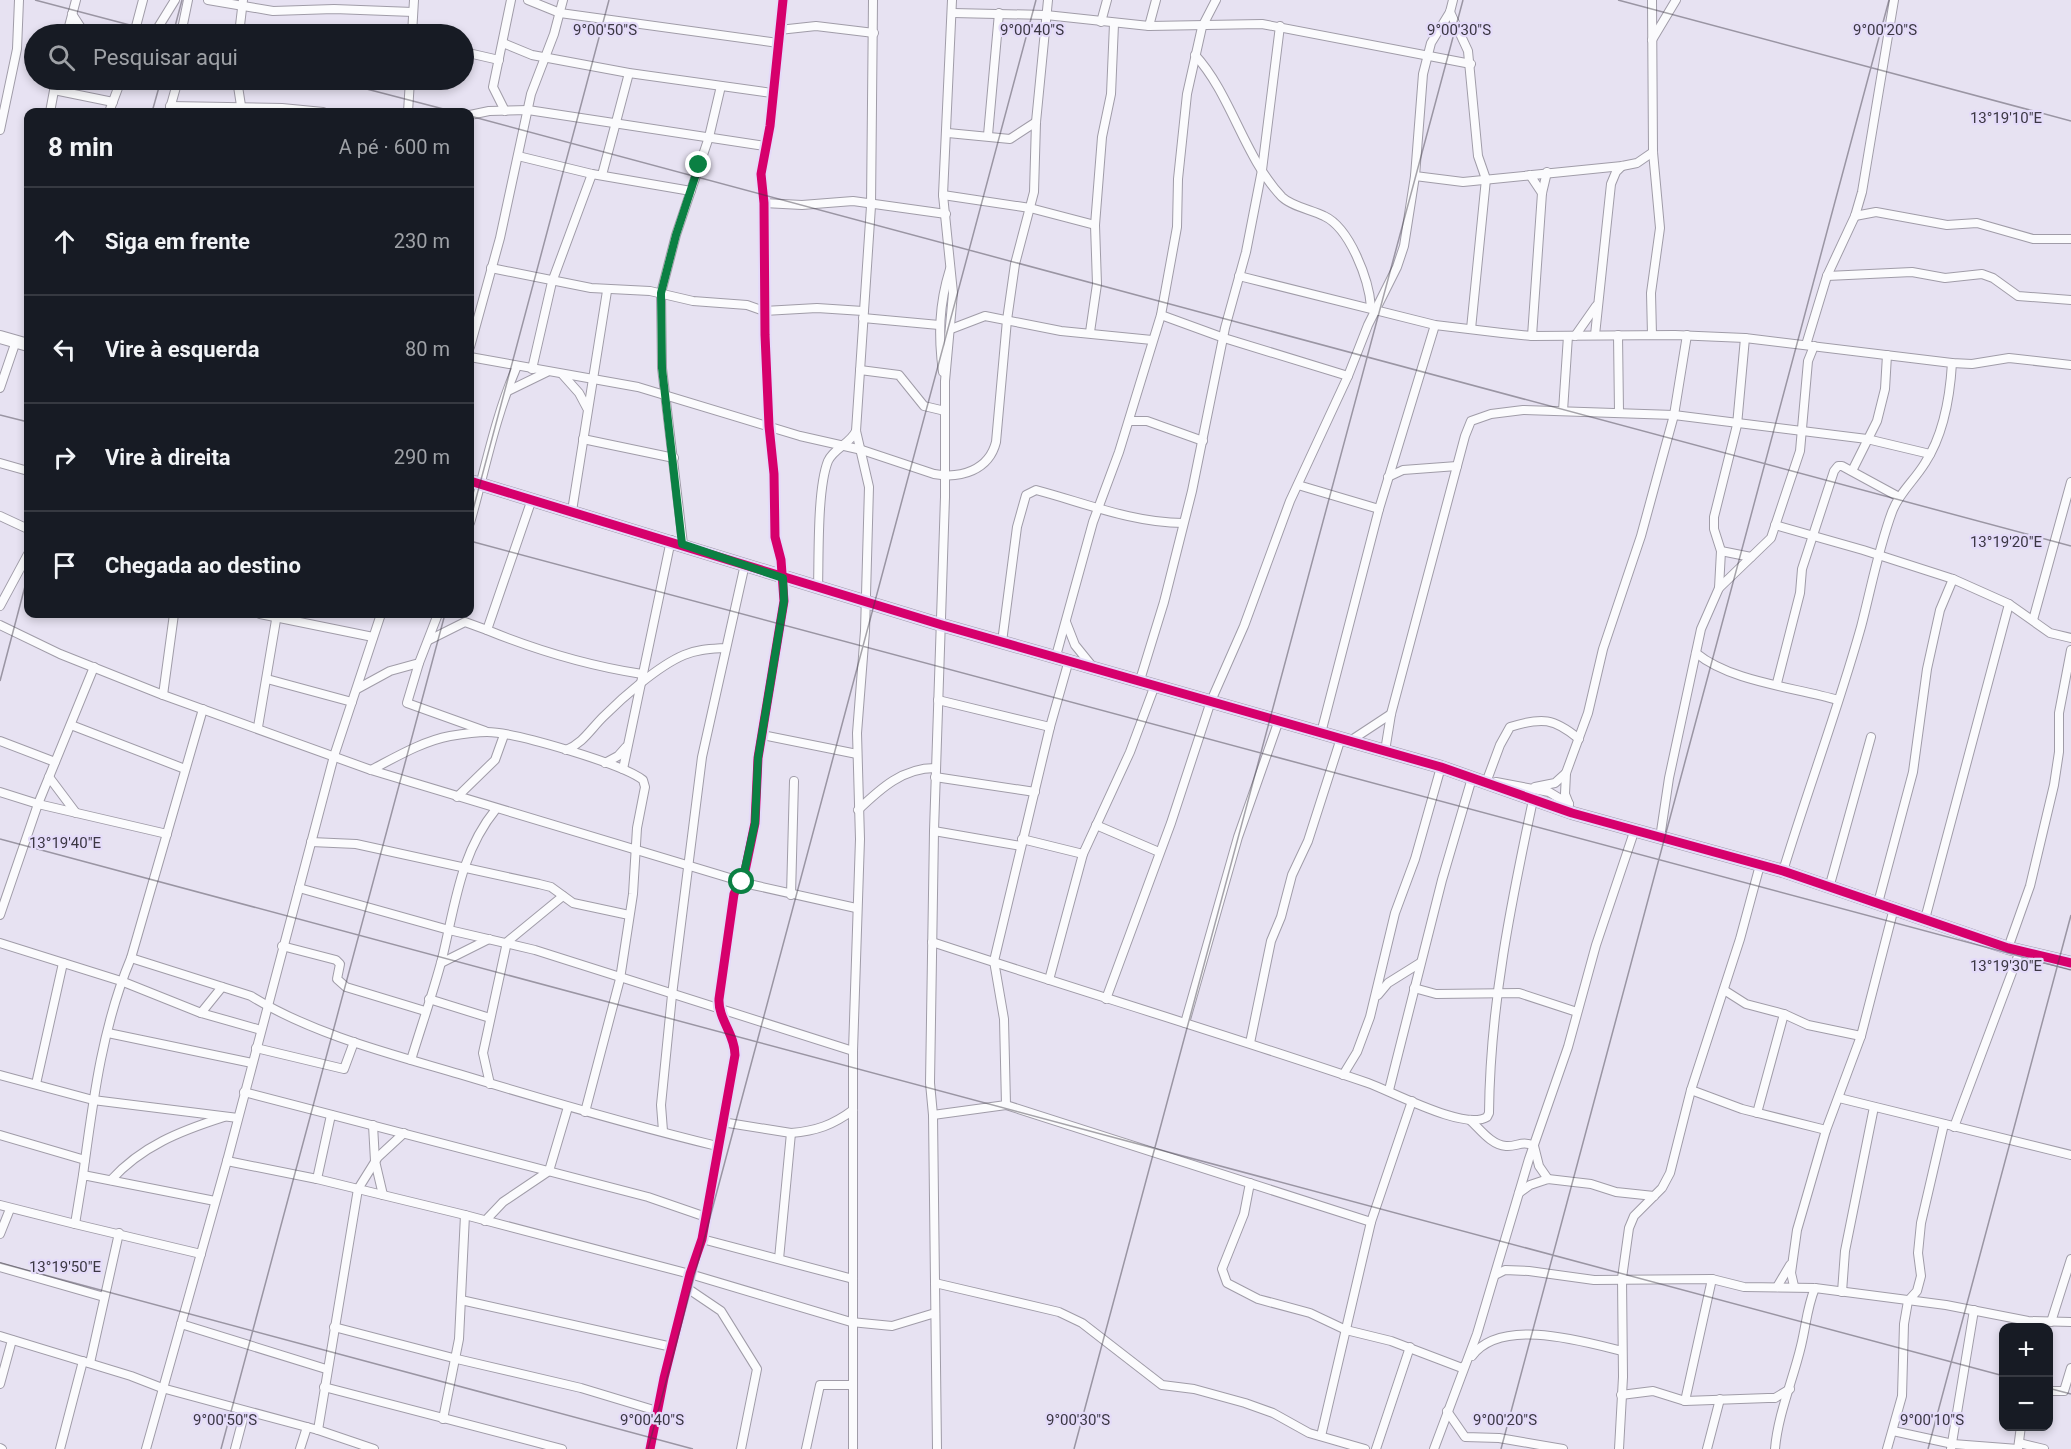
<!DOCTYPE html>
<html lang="pt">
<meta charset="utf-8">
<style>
body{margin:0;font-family:Roboto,sans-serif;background:#242831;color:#f1f3f6}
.controls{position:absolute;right:18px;bottom:18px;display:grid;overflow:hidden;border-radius:12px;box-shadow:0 3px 9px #0003}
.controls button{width:54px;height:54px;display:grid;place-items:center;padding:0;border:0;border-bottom:2px solid #363941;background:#171b24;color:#f1f3f6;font:30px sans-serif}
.stop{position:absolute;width:18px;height:18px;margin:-14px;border:4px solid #0b8043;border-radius:50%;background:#fff}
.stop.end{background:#0b8043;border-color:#fff;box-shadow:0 2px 6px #0008}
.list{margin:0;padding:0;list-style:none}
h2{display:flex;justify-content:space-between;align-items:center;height:78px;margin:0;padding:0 24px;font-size:26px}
h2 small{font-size:20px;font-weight:400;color:#9ea1a6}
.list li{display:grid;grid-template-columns:39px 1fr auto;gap:18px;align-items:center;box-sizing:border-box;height:108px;padding:0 24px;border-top:2px solid #363941}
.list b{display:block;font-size:22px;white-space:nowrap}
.list em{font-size:20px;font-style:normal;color:#9ea1a6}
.icon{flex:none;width:33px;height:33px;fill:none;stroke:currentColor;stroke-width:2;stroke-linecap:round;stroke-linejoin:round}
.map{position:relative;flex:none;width:2071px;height:1449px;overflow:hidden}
.search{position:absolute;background:#171b24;box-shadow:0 3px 9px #0003;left:24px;top:24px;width:450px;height:66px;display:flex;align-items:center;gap:15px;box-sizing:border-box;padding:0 21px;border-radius:33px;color:#9ea1a6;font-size:22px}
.panel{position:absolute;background:#171b24;box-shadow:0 3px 9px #0003;left:24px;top:108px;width:450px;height:510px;border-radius:12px}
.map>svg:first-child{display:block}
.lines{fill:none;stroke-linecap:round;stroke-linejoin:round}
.street-casing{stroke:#a09ca8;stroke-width:10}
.secondary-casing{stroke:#a09ca8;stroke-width:14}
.street{stroke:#fbfbfd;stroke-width:8}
.secondary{stroke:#fbfbfd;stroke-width:12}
.cycleway-casing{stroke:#e4dbf9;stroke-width:13}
.cycleway{stroke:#d6006c;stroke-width:9}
.route{stroke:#0b8043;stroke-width:8}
.ticks{fill:none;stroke:#3b3743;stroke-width:1.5;stroke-opacity:0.45}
.ticks-label{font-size:15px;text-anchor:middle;fill:#3b3743;stroke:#e4dbf9;stroke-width:4.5;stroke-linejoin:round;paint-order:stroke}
</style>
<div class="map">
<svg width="2071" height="1449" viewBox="0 0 2071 1449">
<rect width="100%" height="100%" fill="#e7e2f2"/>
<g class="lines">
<g class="street-casing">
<g id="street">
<path d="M208,0L273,11L334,9L413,12"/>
<path d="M528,0L560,13L778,43"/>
<path d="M1450,12L1468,51L1478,156L1486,179L1471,329"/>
<path d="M953,13L1046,15L1149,26L1262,24L1471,64"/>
<path d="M72,14L85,34"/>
<path d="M1101,22L1107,0"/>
<path d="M1149,26L1156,0"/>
<path d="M779,30L816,26L874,33"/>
<path d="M67,34L76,0"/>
<path d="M134,34L143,0"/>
<path d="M154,34L175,0"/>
<path d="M181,34L188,0"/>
<path d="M239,34L243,0"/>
<path d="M412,34L414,0"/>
<path d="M1652,40L1676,0"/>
<path d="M503,43L532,55L629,73L772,93"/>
<path d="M464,52L499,60"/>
<path d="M1195,55C1231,94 1244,157 1282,197C1291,206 1312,210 1324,216C1350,228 1369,280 1371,307"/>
<path d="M237,80L242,112"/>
<path d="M54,90L113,102"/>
<path d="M170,106L282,108L323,112"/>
<path d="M505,111L493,87L511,0"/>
<path d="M50,112L56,80"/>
<path d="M109,112L121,80"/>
<path d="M169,112L178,80"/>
<path d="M408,112L410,80"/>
<path d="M470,115L489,111L528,110L765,146"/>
<path d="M0,130L17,49L19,0"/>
<path d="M948,133L1010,139L1036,122"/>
<path d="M988,135L999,13"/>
<path d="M518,156L592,174L691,191"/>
<path d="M602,175L629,73"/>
<path d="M1530,175L1542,193"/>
<path d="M1415,176L1463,182L1622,166L1637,163L1653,152"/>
<path d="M943,195L1030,208L1095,225"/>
<path d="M764,203L802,205L853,201L946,214"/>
<path d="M1855,216L1876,212L1947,225L1977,223L2033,239H2071"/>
<path d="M491,268L591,288L650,291L693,301L747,305L764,311L817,308L863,311"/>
<path d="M1239,276L1435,325L1502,333L1532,336L1675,335L1745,338L1952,363L1972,364L2009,358L2071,365"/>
<path d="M1827,276L1912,272L1945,278L1982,274L1993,278L2018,296L2071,300"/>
<path d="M1161,315L1224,338L1348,376"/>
<path d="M863,318L939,325"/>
<path d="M951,329L985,316L1061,331L1152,340"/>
<path d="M1090,332L1097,284L1095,225L1102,137L1111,94L1114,24"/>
<path d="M1595,335L1611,184L1616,172L1622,166"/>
<path d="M1618,335L1619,412"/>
<path d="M1652,335L1651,293L1660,228L1653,152L1652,0"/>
<path d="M1532,336L1542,193L1547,172"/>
<path d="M1575,336L1596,306"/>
<path d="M1806,345L1827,276L1855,216L1862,192L1894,0"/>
<path d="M470,347L500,238L531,94L554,34L563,0"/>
<path d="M470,357L638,387L800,436L862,450L934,474C961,479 989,470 996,442L1007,320L1015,264L1034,192L1036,122L1048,0"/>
<path d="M532,369L552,282L592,174"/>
<path d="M860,370L899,375L924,406L945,411"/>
<path d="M943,372C938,336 939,304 950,269"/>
<path d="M563,375L579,393L587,408"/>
<path d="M0,388L16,341"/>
<path d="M508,391L547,372"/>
<path d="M1563,411L1568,336"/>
<path d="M1129,421H1147L1203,441"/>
<path d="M583,439L674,458"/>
<path d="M0,463L28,471"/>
<path d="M1852,471L1877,421L1885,389L1887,355"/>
<path d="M1388,477L1403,470L1457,466"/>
<path d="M1298,485L1379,509"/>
<path d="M532,499L487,630C536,650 590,666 642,674"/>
<path d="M572,511L607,291"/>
<path d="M0,516L28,529"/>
<path d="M470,523C485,470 495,417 517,366"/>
<path d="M1775,525L1863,550L1953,579L2009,604L2050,633L2071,638"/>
<path d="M683,544L662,368L661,293L676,235L709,137L721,86"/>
<path d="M1721,551L1751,557"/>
<path d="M818,588C819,556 817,489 828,461C834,448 850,444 856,431"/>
<path d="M1719,588L1721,551L1714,529V517L1737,425L1745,338"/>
<path d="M0,606L28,554"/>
<path d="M260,614L373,637"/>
<path d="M2033,620L2071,482"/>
<path d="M1066,622L1075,645L1092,666"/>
<path d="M0,625L60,654L163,695L371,770L753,885L856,908"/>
<path d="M429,640L465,622L487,630"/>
<path d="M1002,642L1017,527L1026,495L1036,490C1085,503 1133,523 1183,523"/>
<path d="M1696,653C1731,682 1794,687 1838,700"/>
<path d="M1056,656L1093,522L1119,452L1161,315L1177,227L1178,179L1187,94L1202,27L1216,0"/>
<path d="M419,663L407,703L485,731"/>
<path d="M267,679L352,702"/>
<path d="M1140,680L1164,602L1192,491L1225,328L1246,252L1262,170L1280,26"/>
<path d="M1777,683L1800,593L1802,569L1834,471L1838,466H1842L1899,497"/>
<path d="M357,689L390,671L419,663L438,614"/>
<path d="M163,695L174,614"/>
<path d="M938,700L1050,727"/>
<path d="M71,725L185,769"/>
<path d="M258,727L277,614"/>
<path d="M1321,733L1379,509L1435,325"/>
<path d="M762,735L857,754"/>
<path d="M0,741L55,762"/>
<path d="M1350,741L1391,714"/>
<path d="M566,750C583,743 590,730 603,717C623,697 658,666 684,655C698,649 711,649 726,648"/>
<path d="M1385,751L1391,714L1465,436L1471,421L1491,414L1523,410L1674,415L1867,439L1930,454"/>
<path d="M605,763L618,756L626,747"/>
<path d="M623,769L671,540"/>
<path d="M371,770C396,757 423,741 450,736C462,734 475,732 487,732C514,732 623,764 643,780L645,787L637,828L633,894L620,979L585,1112"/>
<path d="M49,777L76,813"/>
<path d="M935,777L1035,792"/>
<path d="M1487,780L1500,745L1510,727C1542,717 1554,718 1579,739"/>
<path d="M1496,782L1549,792L1569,804"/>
<path d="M1535,787L1555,783L1566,773"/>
<path d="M0,792L38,804L167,834"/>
<path d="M457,797L495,760L504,735"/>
<path d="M1569,804L1565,794L1566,773L1588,713L1603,649L1641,536L1674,415L1687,335"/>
<path d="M858,810C881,788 903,768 935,768"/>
<path d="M1096,825L1159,852"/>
<path d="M934,831L1021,846"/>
<path d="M1660,838L1669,778L1701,629L1719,588L1771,538L1800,451L1808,361L1814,346"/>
<path d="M1022,839L1083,854L1130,752L1155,685"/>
<path d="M311,842L356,844L539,884L551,887L573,903L629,915"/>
<path d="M1783,871C1808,789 1838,709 1861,627C1871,589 1878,550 1892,512C1899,493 1914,481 1925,463C1944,434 1950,397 1952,363"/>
<path d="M299,888L449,930L535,950L853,1051"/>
<path d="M1829,888L1871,737"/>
<path d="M791,895L794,781"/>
<path d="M1878,903L1913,772L1927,669L1940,610L1953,579"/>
<path d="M0,915L38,804L94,667"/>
<path d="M1925,919L2009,604"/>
<path d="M932,942C1078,990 1224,1034 1368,1083C1393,1092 1465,1131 1487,1117L1489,1113C1490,1006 1511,903 1533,800"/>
<path d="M0,943L121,981L201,1013L261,1030"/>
<path d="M282,946L336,960L340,964L337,979L346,987L425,1011"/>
<path d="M2008,948L2030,886L2054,785L2059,752V713L2071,650"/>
<path d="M131,958L251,996C312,1034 391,1054 459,1074C545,1100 630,1125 717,1146"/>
<path d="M441,963L489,939"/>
<path d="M1049,980L1083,854"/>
<path d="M1414,988L1436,994L1519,993L1577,1012"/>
<path d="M1724,990L1746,1004L1784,1014L1808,1025L1861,1036"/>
<path d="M1378,995L1388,983L1420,963"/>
<path d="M429,999L490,1018"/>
<path d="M1106,999L1171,823L1211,701L1244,626L1290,501L1348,376L1368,325L1397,267L1404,246L1415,176L1423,74L1431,43L1450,12L1453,0"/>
<path d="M201,1013L222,987"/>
<path d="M1185,1023L1238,837L1279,720"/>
<path d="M108,1033L252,1063"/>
<path d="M1250,1043L1271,941L1281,917L1292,875L1308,841L1341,738"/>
<path d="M256,1048L344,1069L354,1042"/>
<path d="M411,1060C421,1027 433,993 442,959C455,906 460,853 496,809"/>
<path d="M0,1075L93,1100L238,1118"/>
<path d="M1343,1075L1357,1052L1370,1017L1395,913L1415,859L1441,767"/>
<path d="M36,1084L63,963"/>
<path d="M490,1084L483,1053L507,942L563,896"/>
<path d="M1389,1090L1442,880L1472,778"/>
<path d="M1691,1090L1742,1109L1826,1130"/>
<path d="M244,1092L648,1197L706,1217"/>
<path d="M1839,1098L2071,1155"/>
<path d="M1006,1105L1371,1222"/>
<path d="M1757,1113L1784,1014"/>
<path d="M933,1115L1006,1105L1004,1019L994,961L1050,727L1069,660"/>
<path d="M1470,1120C1480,1129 1491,1145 1506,1146C1517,1147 1522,1140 1534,1146L1539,1166L1548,1179"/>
<path d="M722,1122L791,1133C816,1131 833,1125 853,1110"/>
<path d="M373,1125L375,1161L383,1195"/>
<path d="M1954,1127L2020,951"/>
<path d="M663,1131L661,1105L672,995L702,757L745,564"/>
<path d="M0,1135L85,1160"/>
<path d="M227,1161L317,1179L465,1215L690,1274L851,1322L892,1326L935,1313"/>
<path d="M83,1175C93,1101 102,1027 131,958L203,709"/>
<path d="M317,1179L331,1115"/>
<path d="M111,1180C142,1146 180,1131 224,1117"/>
<path d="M1250,1183L1244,1214L1222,1269L1227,1283L1258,1299L1310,1313L1346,1330L1391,1341L1462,1368L1464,1366"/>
<path d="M1519,1193L1530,1185L1548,1179L1591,1184L1616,1192L1654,1196"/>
<path d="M0,1205L75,1224L83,1175L215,1201"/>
<path d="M485,1221L503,1202L549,1171L568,1107"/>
<path d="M75,1224L201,1254"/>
<path d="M0,1234L10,1209"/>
<path d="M702,1239L853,1279"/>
<path d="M779,1259L791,1133"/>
<path d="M0,1267L104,1297"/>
<path d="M1495,1275L1505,1270L1529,1271L1594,1280L1712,1279L1744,1287L1815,1288L1946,1305L2028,1321L2071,1322"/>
<path d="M935,1283L1059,1312L1082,1323L1162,1385L1194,1389L1245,1403L1273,1413L1309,1433L1365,1449"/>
<path d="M1794,1286L1791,1273L1797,1230L1826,1130L1861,1036L1894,908"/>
<path d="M1777,1287L1790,1265"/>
<path d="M687,1288L721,1311L757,1369L741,1449"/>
<path d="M1842,1292L1845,1251L1874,1107"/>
<path d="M461,1300L672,1347"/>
<path d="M2051,1322L2071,1259"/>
<path d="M181,1324L326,1369"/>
<path d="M334,1327L457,1359L581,1388L657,1411"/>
<path d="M0,1336L131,1376L162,1388L318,1430L374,1449"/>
<path d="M1472,1356C1501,1317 1582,1341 1622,1351"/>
<path d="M90,1363L119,1233"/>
<path d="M0,1384L12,1340"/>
<path d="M324,1387L562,1449"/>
<path d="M2048,1391H2064L2071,1368"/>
<path d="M1621,1395L1653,1391L1685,1401L1768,1398H1775L1790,1389"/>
<path d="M1685,1401L1712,1279"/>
<path d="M1447,1411L1465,1437L1499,1438L1563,1449"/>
<path d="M443,1419L459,1339L465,1215"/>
<path d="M318,1430L358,1189L378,1157L404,1133"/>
<path d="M1893,1431L1953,1444L2018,1449"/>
<path d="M1321,1436L1371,1222L1412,1101"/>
<path d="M2019,1443L2044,1449"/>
<path d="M0,1448L2,1449"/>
<path d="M60,1449L83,1361"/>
<path d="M146,1449L227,1161L334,756L381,614"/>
<path d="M235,1449L245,1411"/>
<path d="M300,1449L307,1427"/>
<path d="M650,1449L664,1378L690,1274L702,1239L735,1055C735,1034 718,1019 719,999L734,894L745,871L755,823L758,758L784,601L781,560L775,537L774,474L769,426L765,335L764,203L761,174L770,126L783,0"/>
<path d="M806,1449L820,1385H852"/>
<path d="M853,1449V1051L860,839L857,733L865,631L869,487L856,431L871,206L873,0"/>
<path d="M937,1449L933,1115L930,1083L934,831L945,497V381L953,293L943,195L952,0"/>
<path d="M1376,1449L1410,1347"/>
<path d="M1434,1449L1477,1334L1529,1159L1568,1047L1596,945L1634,832"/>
<path d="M1619,1449L1623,1377L1622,1278L1629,1228L1634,1216L1662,1188L1670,1173L1691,1090L1740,939L1760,865"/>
<path d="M1707,1449L1720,1399"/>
<path d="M1775,1449C1778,1414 1793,1380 1801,1346C1806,1326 1807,1307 1815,1288"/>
<path d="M1887,1449L1902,1396L1904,1324L1908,1301L1917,1291L1921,1276L1918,1253L1921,1223L1944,1124"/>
<path d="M1951,1449L1974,1310"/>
<path d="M2018,1449L2021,1426"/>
</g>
</g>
<g class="secondary-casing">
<g id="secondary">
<path d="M0,337L28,345"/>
<path d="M470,481L942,625L1441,767L1572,813L1783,871L2008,948L2071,963"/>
</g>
</g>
<use href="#street" class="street"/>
<use href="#secondary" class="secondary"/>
<g class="cycleway-casing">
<g id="cycleway">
<path d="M470,481L942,625L1441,767L1572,813L1783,871L2008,948L2071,963"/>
<path d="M650,1449L664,1378L690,1274L702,1239L735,1055C735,1034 718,1019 719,999L734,894L745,871L755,823L758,758L784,601L781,560L775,537L774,474L769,426L765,335L764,203L761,174L770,126L783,0"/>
</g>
</g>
<use href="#cycleway" class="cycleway"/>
</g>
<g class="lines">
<path class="route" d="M699,165L676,235L661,293L662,368L682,544L783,578L784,601L758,758L755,823L742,882"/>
</g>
<path class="ticks" d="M35,0L164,34M1618,0L2071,121M173,34L182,0M332,80L455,112M152,112L161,80M470,116L2071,546M0,415L28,422M470,521L609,0M470,541L2071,970M0,681L28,575M0,839L2004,1376M0,1263L693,1449M2048,1388L2071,1394M221,1449L445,614M648,1449L1036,0M1074,1449L1463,0M1501,1449L1889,0M1928,1449L2071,915"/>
<g class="ticks-label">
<text x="605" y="35">9°00'50"S</text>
<text x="1032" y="35">9°00'40"S</text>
<text x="1459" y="35">9°00'30"S</text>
<text x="1885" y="35">9°00'20"S</text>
<text x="2006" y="123">13°19'10"E</text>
<text x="2006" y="547">13°19'20"E</text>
<text x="65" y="848">13°19'40"E</text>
<text x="2006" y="971">13°19'30"E</text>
<text x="65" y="1272">13°19'50"E</text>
<text x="225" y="1425">9°00'50"S</text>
<text x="652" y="1425">9°00'40"S</text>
<text x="1078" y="1425">9°00'30"S</text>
<text x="1505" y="1425">9°00'20"S</text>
<text x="1932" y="1425">9°00'10"S</text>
</g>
</svg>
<div class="controls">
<button>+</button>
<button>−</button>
</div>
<div class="stop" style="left:742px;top:882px"></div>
<div class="stop end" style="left:699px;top:165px"></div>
<div class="search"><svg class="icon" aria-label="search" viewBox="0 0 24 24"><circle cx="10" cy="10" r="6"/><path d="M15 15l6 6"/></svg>Pesquisar aqui</div>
<section class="panel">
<h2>8 min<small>A pé · 600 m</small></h2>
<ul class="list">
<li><svg class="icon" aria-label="ahead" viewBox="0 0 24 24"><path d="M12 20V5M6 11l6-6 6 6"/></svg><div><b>Siga em frente</b></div><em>230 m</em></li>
<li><svg class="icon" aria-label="left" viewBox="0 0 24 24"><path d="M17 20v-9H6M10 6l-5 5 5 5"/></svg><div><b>Vire à esquerda</b></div><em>80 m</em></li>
<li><svg class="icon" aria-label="right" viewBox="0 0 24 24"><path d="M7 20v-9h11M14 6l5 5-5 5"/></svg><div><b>Vire à direita</b></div><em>290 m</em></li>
<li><svg class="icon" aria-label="arrive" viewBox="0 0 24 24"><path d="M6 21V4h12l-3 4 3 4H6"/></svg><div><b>Chegada ao destino</b></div></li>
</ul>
</section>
</div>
